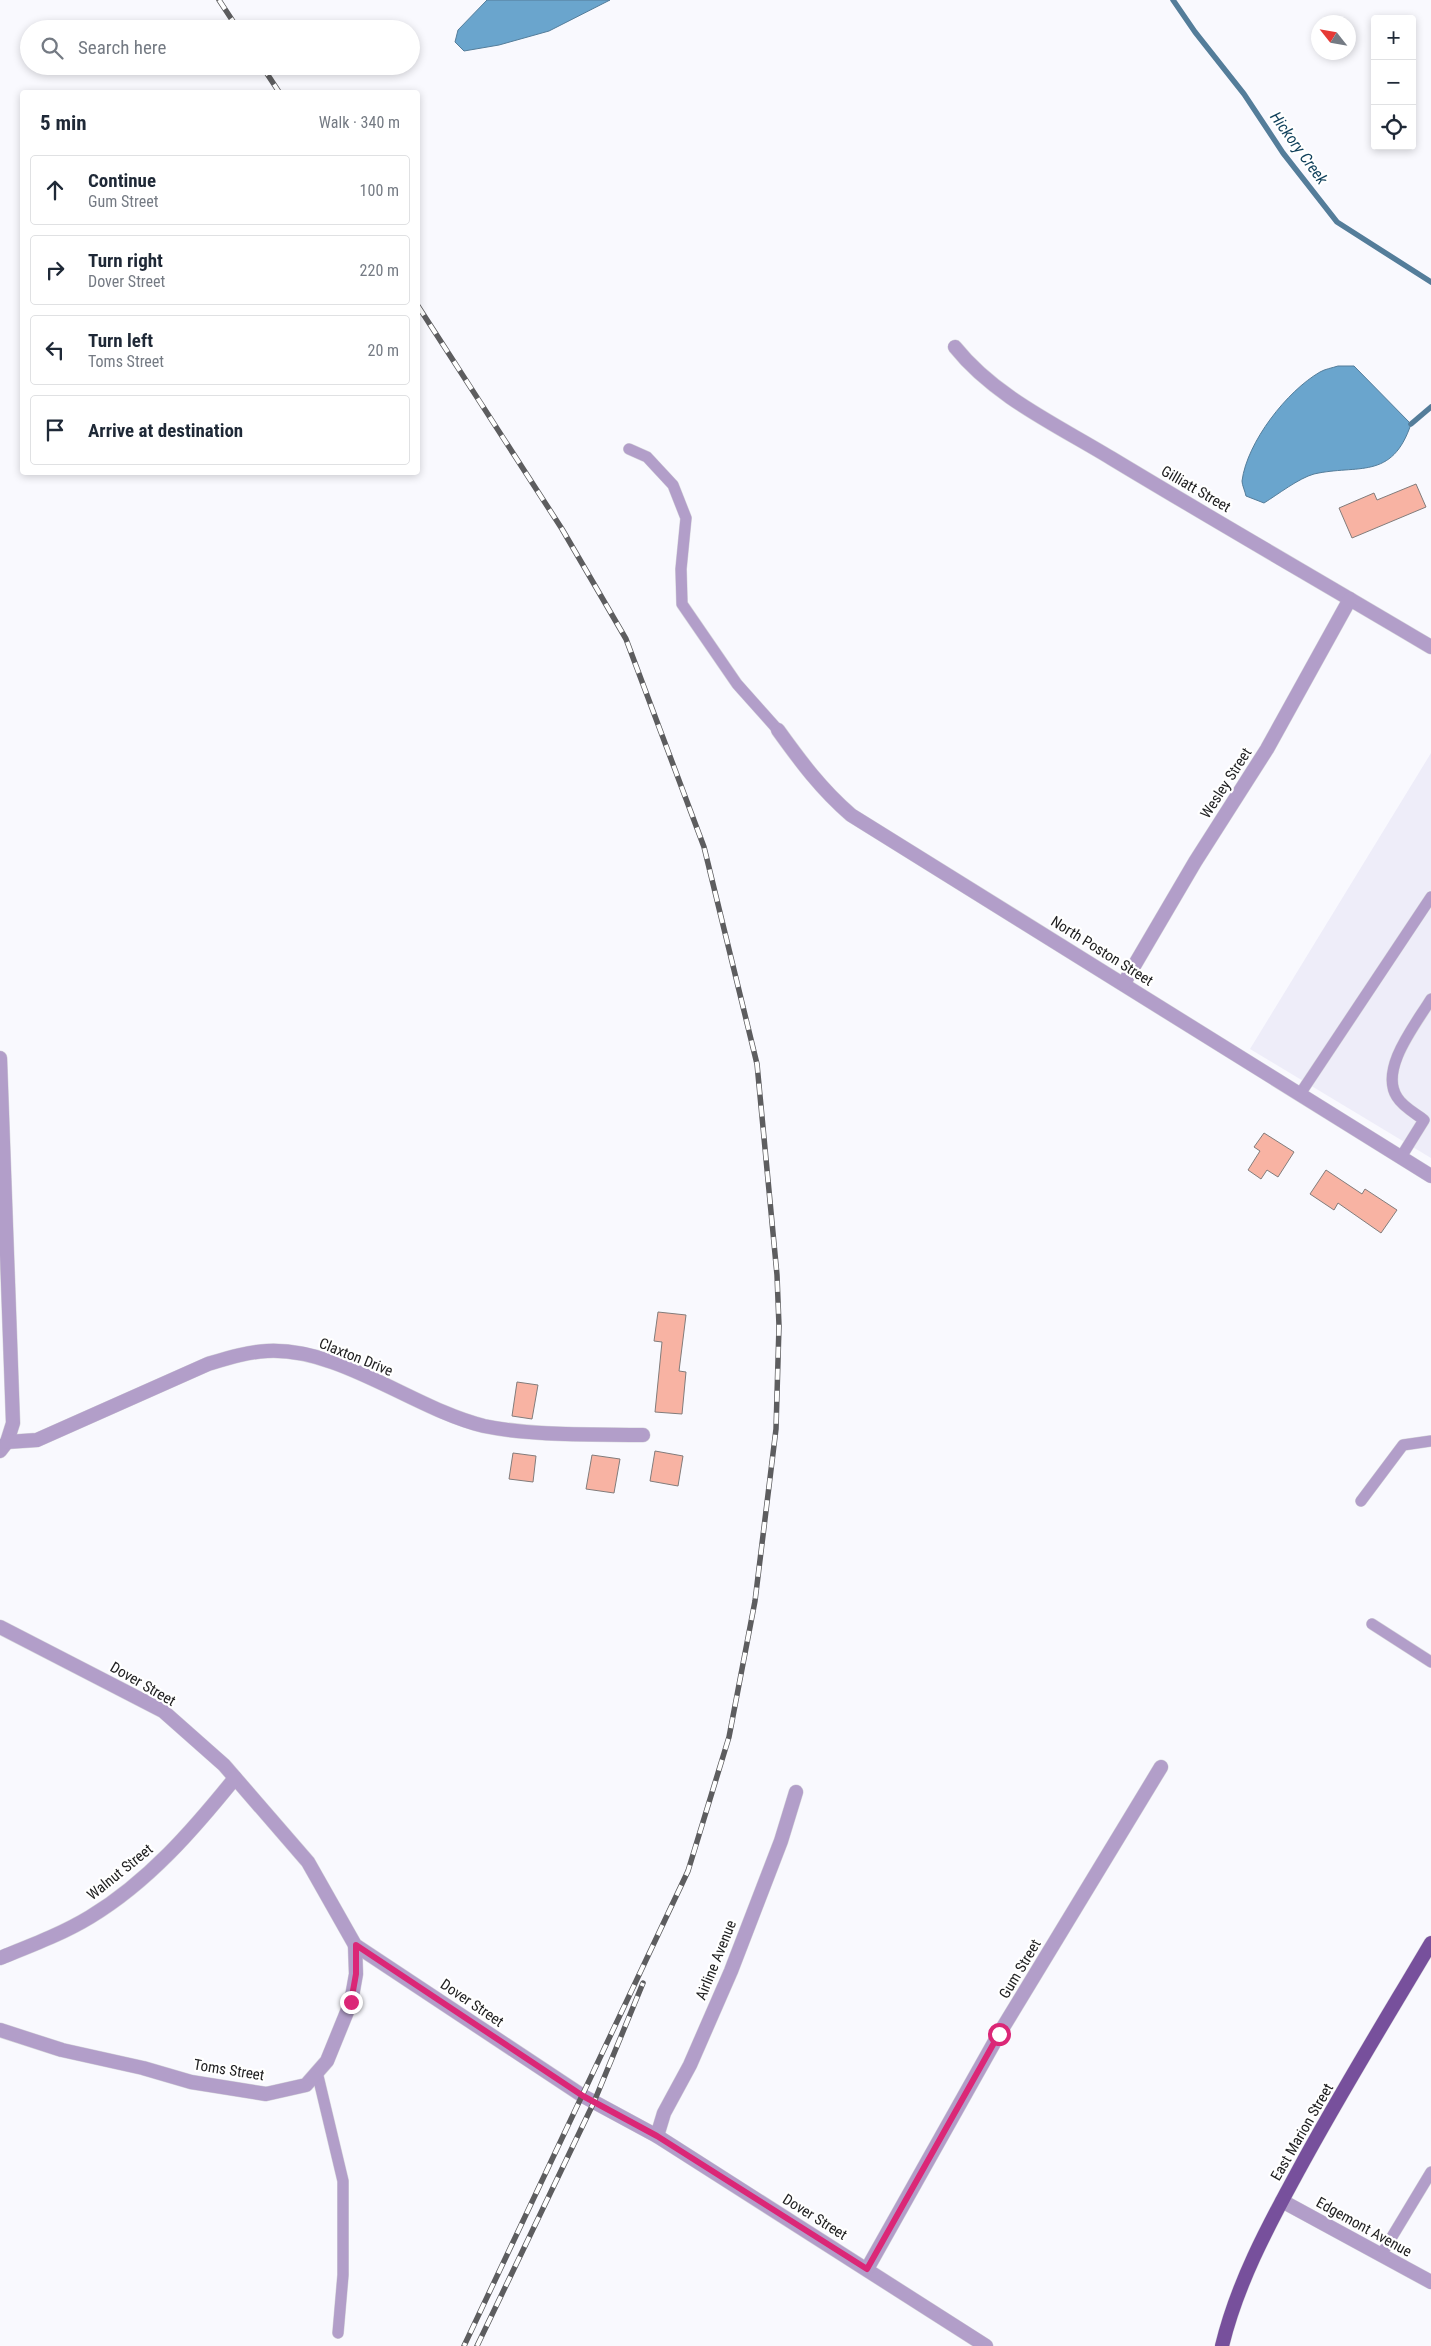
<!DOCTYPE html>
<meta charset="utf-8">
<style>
body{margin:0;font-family:"Roboto Condensed",sans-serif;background:#f2f2f3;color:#1f2937}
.controls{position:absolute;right:15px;top:15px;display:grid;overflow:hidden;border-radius:5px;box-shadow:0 2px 8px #0003}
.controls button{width:45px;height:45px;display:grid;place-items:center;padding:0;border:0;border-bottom:1px solid #e0e1e3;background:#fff;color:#1f2937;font:25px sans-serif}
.compass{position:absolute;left:1311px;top:15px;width:45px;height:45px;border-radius:50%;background:#fff;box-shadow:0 2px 8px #0003;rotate:301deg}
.stop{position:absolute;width:15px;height:15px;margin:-11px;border:4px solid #db2777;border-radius:50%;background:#fff}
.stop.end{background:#db2777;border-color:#fff;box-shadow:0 1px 5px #0008}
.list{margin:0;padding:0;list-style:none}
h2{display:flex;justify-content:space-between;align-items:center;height:65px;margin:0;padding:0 20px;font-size:21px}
h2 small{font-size:16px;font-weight:400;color:#747a83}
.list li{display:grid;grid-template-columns:32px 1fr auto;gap:15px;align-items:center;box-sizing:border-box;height:70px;margin:0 10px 10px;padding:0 10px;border:1px solid #e0e1e3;border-radius:5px}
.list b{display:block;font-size:19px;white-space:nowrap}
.list p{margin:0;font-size:16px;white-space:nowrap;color:#747a83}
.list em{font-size:16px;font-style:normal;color:#747a83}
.icon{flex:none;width:28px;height:28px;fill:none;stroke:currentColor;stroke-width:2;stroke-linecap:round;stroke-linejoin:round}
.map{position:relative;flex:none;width:1431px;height:2346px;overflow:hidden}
.search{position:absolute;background:#fff;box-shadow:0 2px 8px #0003;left:20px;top:20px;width:400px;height:55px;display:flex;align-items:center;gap:12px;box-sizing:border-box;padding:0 18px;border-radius:28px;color:#747a83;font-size:19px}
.panel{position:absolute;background:#fff;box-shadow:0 2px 8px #0003;left:20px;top:90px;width:400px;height:385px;border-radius:5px}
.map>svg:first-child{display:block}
.built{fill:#eeedf9}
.water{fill:#6aa5cd;stroke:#547d9a}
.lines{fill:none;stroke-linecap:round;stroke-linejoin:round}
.stream{stroke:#547d9a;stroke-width:5.5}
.building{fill:#f8b3a3;stroke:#827c7b}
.service-casing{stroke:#d6d6db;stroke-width:12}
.minor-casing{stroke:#d6d6db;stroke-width:15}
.primary-casing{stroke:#d6d6db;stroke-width:15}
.service{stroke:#b29ec9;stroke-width:11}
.minor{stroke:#b29ec9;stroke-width:14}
.primary{stroke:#77509c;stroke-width:14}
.rail-casing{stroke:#5d5d5f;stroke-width:5.5}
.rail{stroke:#fff;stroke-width:4;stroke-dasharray:11;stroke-linecap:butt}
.route{stroke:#db2777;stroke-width:6}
.labels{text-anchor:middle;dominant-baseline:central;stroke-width:4.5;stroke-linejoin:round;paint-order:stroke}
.street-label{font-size:15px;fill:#212122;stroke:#fff}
.water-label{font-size:16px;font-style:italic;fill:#0d3e59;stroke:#fff}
</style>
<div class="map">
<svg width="1431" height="2346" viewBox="0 0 1431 2346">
<rect width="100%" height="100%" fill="#f9f9fe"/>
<path class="built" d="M1431,753V1158L1250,1049Z"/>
<g class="water">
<path d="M487,0H610L549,31L499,45L464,51L455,42L458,30Z"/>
<path d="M1338,366H1354L1411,424C1392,481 1358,464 1314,474C1299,478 1277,495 1264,503L1246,496C1245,491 1242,485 1242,481C1247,442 1287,391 1320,372C1325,369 1332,368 1338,366Z"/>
</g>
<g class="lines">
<g class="stream">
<path d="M1173,0L1195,32L1244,94L1283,153L1337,222L1431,282"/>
<path d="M1411,424L1431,407"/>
</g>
</g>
<g class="building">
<path d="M1416,484L1426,507L1352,538L1339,508L1374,493L1377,500Z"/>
<path d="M1264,1133L1294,1152L1278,1177L1267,1170L1261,1179L1248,1170L1260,1151L1254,1147Z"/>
<path d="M1326,1170L1362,1194L1365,1189L1397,1210L1381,1233L1338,1203L1334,1210L1310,1194Z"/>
<path d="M658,1312L686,1315L679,1371L686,1372L682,1414L655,1412L662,1342L654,1341Z"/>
<path d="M517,1382L538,1385L532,1419L512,1416Z"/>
<path d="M655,1451L683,1456L678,1486L650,1481Z"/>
<path d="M513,1453L536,1456L533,1482L509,1479Z"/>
<path d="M592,1455L620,1459L614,1493L586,1489Z"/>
</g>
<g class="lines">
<g class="service-casing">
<g id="service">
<path d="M629,449L647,457L673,485L686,518L681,569L682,604L737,684L778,730"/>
<path d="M1300,1094L1431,897"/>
<path d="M1401,1157L1424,1120C1415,1113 1403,1107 1397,1097C1379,1069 1416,1024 1431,999"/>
<path d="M1361,1501L1403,1445L1431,1441"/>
<path d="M1372,1624L1431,1662"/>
<path d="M317,2072L343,2181V2275L338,2333"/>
<path d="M1381,2255L1431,2172"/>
</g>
</g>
<g class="minor-casing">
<g id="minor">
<path d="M955,347C995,397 1057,425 1111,458C1217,522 1325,584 1431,647"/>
<path d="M778,730C801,762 821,789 851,815L1431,1176"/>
<path d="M1124,983L1195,862L1267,749L1350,599"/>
<path d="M0,1058L13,1423L7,1442L0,1451"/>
<path d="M7,1442L37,1440L208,1364C228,1358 247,1352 267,1351C340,1347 414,1409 484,1426C532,1436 593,1434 643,1435"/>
<path d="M0,1627L163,1711L224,1765L308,1862L355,1945L583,2096L657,2136L986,2346"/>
<path d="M0,1958C30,1946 62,1934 90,1917C148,1882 193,1830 235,1778"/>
<path d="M0,2030L62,2050L143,2068L191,2082L266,2094L306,2085L327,2061L351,2002L356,1974L355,1945"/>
<path d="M657,2136L664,2113L690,2065L731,1971L781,1841L796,1792"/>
<path d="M1282,2201L1431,2282"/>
<path d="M867,2269L999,2034L1161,1767"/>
</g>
</g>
<g class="primary-casing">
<path id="primary" d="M1222,2346C1237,2284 1267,2228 1297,2173C1339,2095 1386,2019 1431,1943"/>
</g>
<use href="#service" class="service"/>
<use href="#minor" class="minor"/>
<use href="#primary" class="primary"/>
<g class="rail-casing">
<g id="rail">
<path d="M219,0L238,29"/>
<path d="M262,66L279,92"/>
<path d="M418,306L562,529L626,639L704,847L757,1064L777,1275L779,1326L776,1429L755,1601L729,1737L688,1871L464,2346"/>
<path d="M477,2346L594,2102L643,1983"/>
</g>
</g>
<use href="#rail" class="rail"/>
</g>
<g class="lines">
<path class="route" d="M351,2002L356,1974V1945L583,2096L657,2136L867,2269L999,2034"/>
</g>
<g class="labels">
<g class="street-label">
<text transform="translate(1196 489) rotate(30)">Gilliatt Street</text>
<text transform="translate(1226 783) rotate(-57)">Wesley Street</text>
<text transform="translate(1102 951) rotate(32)">North Poston Street</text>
<text transform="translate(356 1357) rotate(22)">Claxton Drive</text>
<text transform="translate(143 1684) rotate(30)">Dover Street</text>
<text transform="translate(120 1872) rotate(-39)">Walnut Street</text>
<text transform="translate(716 1960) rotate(-68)">Airline Avenue</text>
<text transform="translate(1020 1969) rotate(-59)">Gum Street</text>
<text transform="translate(472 2003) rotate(34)">Dover Street</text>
<text transform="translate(229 2070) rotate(9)">Toms Street</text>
<text transform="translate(1302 2132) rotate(-60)">East Marion Street</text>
<text transform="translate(815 2217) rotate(32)">Dover Street</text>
<text transform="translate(1364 2227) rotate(29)">Edgemont Avenue</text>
</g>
<g class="water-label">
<text transform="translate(1299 148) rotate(54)">Hickory Creek</text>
</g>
</g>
</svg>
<div class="controls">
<button>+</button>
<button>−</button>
<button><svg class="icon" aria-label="locate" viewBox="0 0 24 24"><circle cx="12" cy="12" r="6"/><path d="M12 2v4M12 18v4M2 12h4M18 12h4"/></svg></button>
</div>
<svg class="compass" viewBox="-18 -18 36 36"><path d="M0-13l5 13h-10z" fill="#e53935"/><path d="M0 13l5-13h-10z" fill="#747a83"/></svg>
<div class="stop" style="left:999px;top:2034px"></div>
<div class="stop end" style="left:351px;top:2002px"></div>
<div class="search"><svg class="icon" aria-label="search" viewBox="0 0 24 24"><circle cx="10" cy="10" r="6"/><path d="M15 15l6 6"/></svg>Search here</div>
<section class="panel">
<h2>5 min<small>Walk · 340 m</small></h2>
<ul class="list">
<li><svg class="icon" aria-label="ahead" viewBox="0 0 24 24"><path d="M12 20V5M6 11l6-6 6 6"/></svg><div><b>Continue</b><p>Gum Street</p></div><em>100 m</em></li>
<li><svg class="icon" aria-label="right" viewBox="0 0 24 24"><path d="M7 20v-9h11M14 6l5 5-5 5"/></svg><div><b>Turn right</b><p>Dover Street</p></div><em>220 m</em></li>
<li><svg class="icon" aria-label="left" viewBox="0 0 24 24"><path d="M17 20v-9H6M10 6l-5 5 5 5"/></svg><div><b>Turn left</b><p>Toms Street</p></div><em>20 m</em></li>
<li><svg class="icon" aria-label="arrive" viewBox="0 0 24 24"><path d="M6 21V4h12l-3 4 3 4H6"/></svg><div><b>Arrive at destination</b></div></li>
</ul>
</section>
</div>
